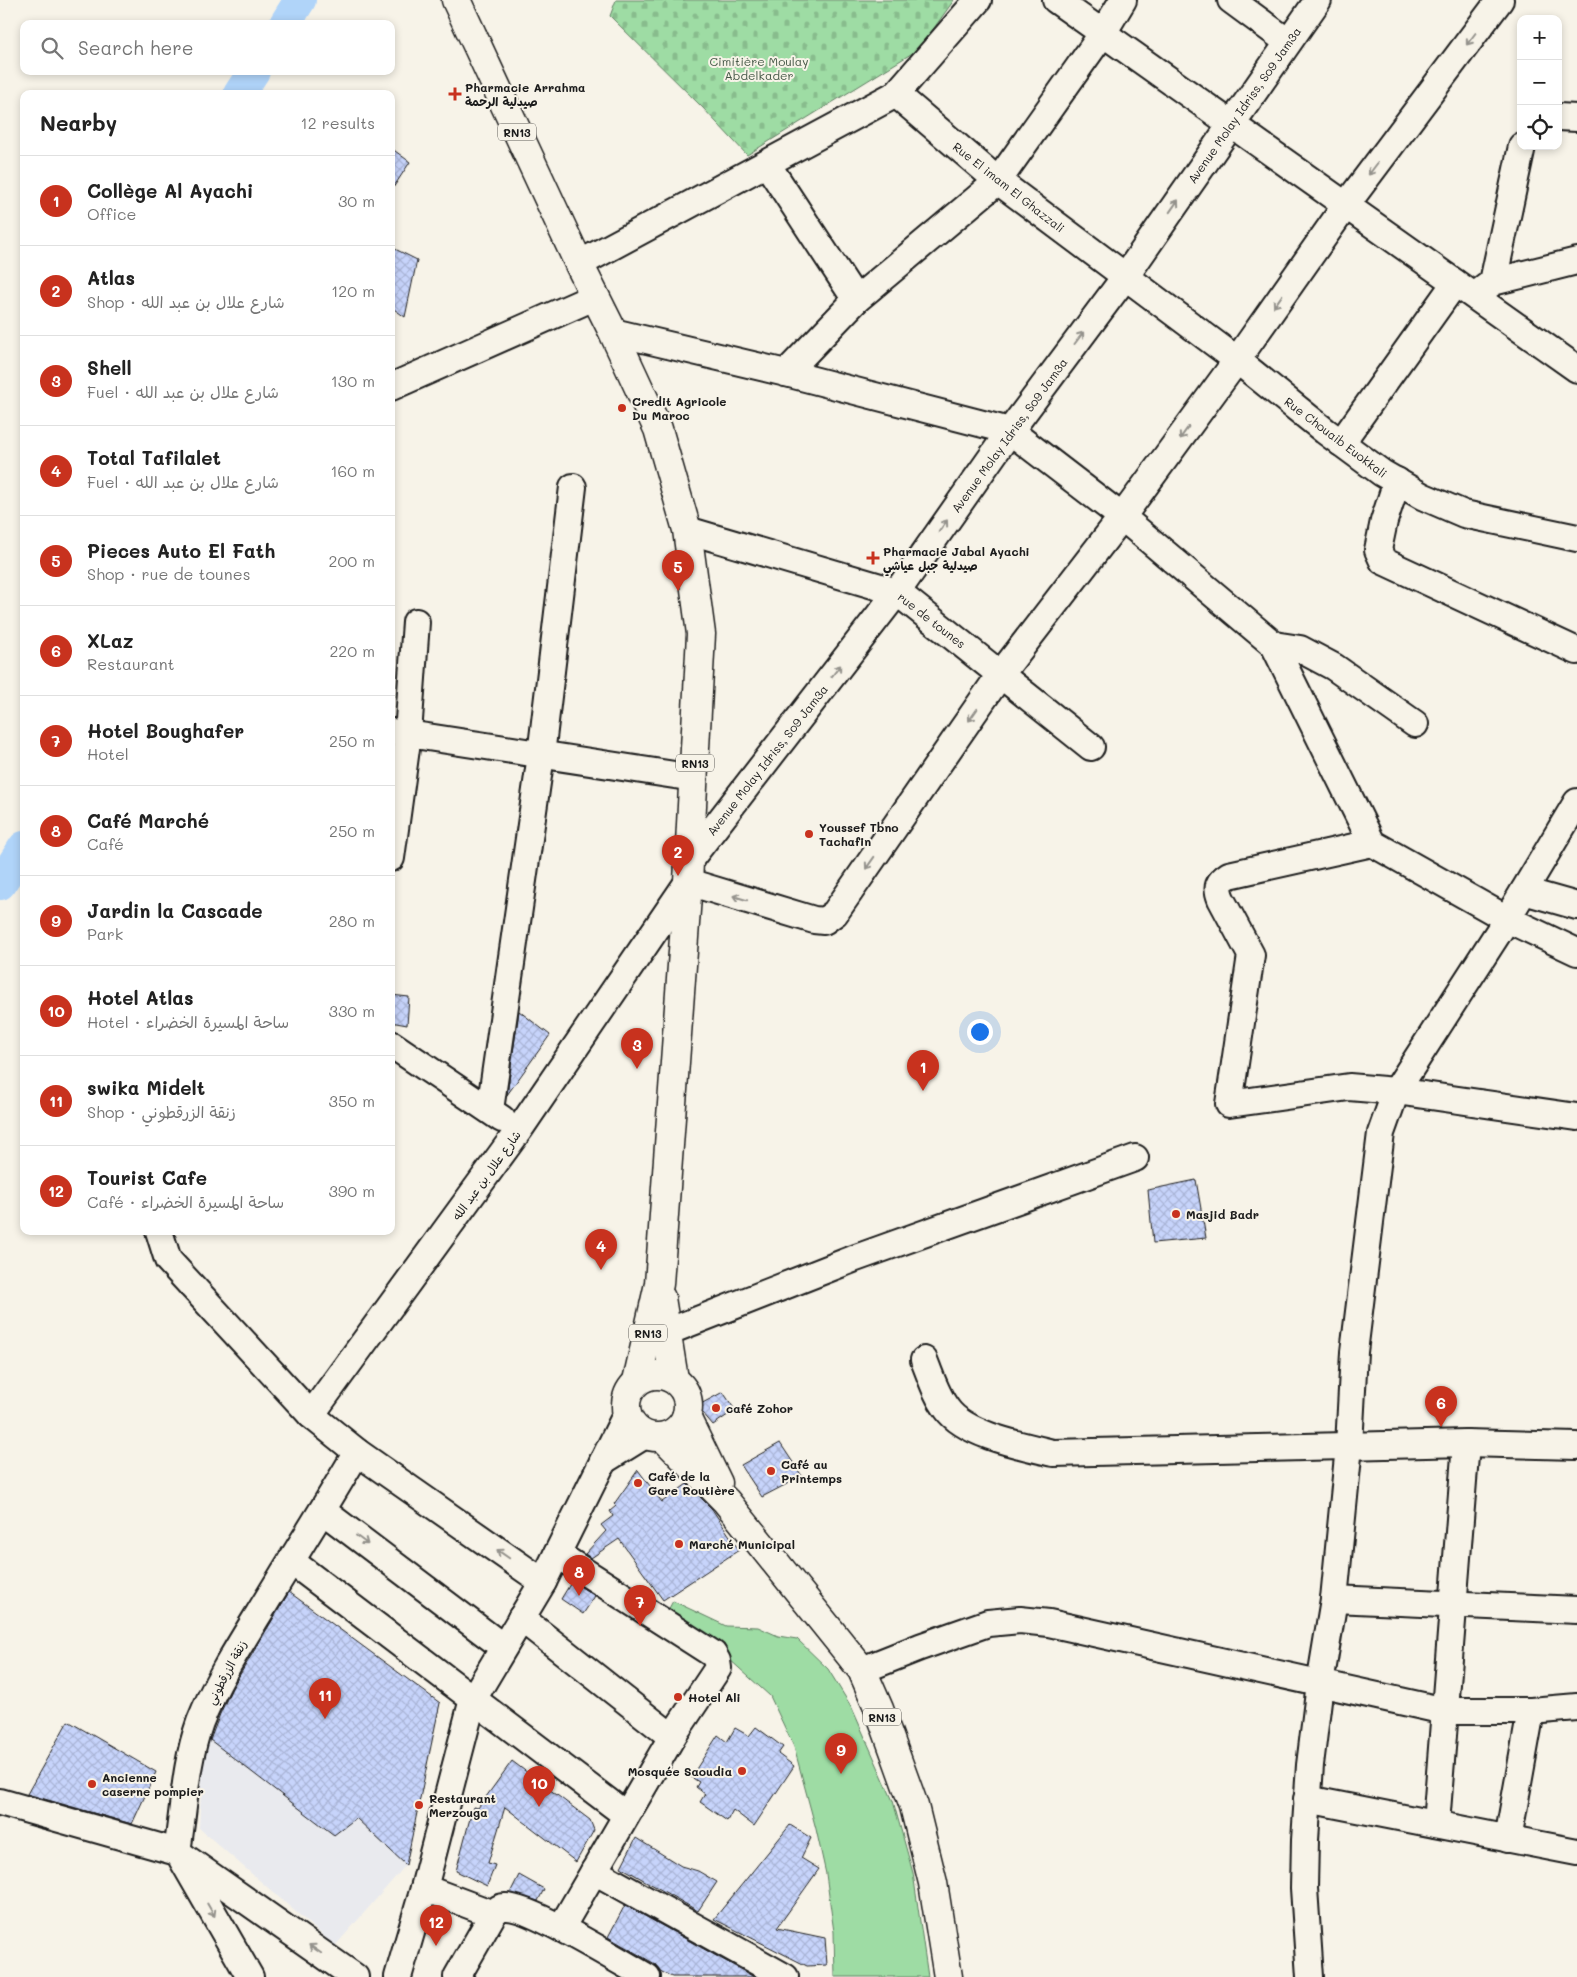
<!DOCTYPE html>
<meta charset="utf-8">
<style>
body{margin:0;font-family:Mali,"Playpen Sans Arabic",sans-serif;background:#f6f6f6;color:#222}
.controls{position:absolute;right:15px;top:15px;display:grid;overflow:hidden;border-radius:10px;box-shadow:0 2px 8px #0003}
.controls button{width:45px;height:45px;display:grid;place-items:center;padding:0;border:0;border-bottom:1px solid #e0e0e0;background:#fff;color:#222;font:25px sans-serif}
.you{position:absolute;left:979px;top:1031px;width:18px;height:18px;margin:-12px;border:4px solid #fff;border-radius:50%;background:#1a73e8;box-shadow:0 0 0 8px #1a73e833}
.badge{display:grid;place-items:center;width:32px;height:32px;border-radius:50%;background:#c8321e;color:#fff;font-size:16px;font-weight:700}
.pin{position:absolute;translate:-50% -41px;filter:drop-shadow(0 1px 2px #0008)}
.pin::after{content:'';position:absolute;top:26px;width:18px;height:15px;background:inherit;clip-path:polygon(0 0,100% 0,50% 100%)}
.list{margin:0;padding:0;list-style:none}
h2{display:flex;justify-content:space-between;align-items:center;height:65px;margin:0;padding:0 20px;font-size:21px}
h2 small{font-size:16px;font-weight:400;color:#767676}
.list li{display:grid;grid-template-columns:32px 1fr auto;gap:15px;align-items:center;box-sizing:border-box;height:90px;padding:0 20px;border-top:1px solid #e0e0e0}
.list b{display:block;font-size:19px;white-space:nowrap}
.list p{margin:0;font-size:16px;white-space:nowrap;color:#767676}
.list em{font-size:16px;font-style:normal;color:#767676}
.icon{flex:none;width:28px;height:28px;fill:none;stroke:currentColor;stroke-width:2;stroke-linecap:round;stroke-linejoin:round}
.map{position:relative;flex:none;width:1577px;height:1977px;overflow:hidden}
.search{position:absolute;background:#fff;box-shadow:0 2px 8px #0003;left:20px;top:20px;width:375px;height:55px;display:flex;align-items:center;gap:12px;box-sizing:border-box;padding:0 18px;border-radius:10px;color:#767676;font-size:19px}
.panel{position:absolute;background:#fff;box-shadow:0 2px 8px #0003;left:20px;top:90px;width:375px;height:1145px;border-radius:10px}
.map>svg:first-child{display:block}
.built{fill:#e9eaee}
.cemetery{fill:url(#cemetery-stones);stroke:#5d7c60}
.green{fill:#9edca4;stroke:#5d7c60}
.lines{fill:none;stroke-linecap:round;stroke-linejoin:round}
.river{stroke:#b0d4f9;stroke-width:32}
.building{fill:url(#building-cross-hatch);stroke:#1c1c1c}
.minor-casing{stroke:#1c1c1c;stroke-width:30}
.major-casing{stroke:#1c1c1c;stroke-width:31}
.minor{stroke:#f7f3e8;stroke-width:26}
.major{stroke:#f7f3e8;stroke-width:28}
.oneway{stroke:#94928c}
.poi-dot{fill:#c8321e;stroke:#f7f3e8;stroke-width:2}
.labels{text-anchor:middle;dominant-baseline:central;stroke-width:4;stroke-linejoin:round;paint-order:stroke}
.shield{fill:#f7f3e8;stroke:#5e5c59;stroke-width:1}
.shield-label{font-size:11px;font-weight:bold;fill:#1c1c1c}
.park-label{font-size:12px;fill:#435645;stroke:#f7f3e8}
.poi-label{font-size:12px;font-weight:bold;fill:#1c1c1c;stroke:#f7f3e8;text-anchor:start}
.street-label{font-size:12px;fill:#1c1c1c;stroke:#f7f3e8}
</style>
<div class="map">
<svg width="1577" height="1977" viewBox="0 0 1577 1977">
<defs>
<pattern id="cemetery-stones" width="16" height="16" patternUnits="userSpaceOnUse" patternTransform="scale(1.25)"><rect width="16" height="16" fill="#9edca4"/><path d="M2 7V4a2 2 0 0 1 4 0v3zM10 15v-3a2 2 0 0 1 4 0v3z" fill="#88bc8d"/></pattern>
<pattern id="building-cross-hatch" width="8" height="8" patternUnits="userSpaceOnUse" patternTransform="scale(1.25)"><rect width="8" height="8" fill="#c7d4fb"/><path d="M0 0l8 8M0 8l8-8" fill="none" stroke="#aab5d7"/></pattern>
</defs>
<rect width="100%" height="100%" fill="#f7f3e8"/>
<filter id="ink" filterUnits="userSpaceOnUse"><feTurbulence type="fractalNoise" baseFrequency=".02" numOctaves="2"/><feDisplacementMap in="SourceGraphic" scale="10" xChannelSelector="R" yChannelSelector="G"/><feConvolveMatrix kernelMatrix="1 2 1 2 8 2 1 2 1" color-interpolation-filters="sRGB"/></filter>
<g filter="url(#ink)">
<path class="built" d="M204,1735L334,1835L356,1818L406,1865L335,1946L199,1828Z"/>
<path class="cemetery" d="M616,0H954L919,49L747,155L703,108L610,16Z"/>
<path class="green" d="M673,1601L726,1626L758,1627L778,1636L797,1639L828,1669L852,1708L893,1801L913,1873L928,1977H835L834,1932L826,1874L816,1829L794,1747L770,1696L708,1640L666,1614Z"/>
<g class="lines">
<g class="river">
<path d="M285,24L300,0"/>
<path d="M239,94L254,71"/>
<path d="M0,884L24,847"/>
</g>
</g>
<g class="building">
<path d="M391,148L410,162L391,191Z"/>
<path d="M391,247L417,260L405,317L391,307Z"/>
<path d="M391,995L409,997L407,1025L391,1022Z"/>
<path d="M519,1011L550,1035L507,1095Z"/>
<path d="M1196,1180L1206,1238L1153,1243L1148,1190Z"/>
<path d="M723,1392L735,1410L713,1425L697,1406Z"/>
<path d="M780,1443L802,1476L762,1497L741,1465Z"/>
<path d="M638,1470L662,1502L687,1484L712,1509L739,1550L663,1600L619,1539L591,1558L585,1554L606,1531L601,1525L613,1516L610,1511L616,1506L614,1504Z"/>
<path d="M572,1581L595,1596L583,1614L561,1599Z"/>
<path d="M289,1592L440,1703L406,1865L356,1818L334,1835L210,1740L220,1714L232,1688Z"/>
<path d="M68,1721L156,1772L132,1824L27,1794Z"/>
<path d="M756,1727L783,1747L778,1754L794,1766L754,1826L733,1810L727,1821L700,1802L705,1794L696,1787L699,1782L691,1777L718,1735L727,1742L735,1728L749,1736Z"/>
<path d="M512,1761L590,1820L594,1830L576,1862L505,1807L488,1863L495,1865L487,1886L456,1871L473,1807L478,1808Z"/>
<path d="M790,1825L811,1838L801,1858L819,1869L777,1928L825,1938L827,1965L807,1966L714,1919Z"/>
<path d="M636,1838L681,1866L698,1871L717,1882L698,1911L621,1867Z"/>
<path d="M519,1875L544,1889L538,1901L510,1893Z"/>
<path d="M625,1905L754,1977H672L660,1971L655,1964L608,1937Z"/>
</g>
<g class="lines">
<g class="minor-casing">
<g id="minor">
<path d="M1056,0L1577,369"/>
<path d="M1231,0L1288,42"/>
<path d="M896,94L998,181L1237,360L1325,431L1382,473L1422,496L1464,514L1577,538"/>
<path d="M1558,117L1577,118"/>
<path d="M767,164L856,300"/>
<path d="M579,264L896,94L978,0"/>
<path d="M1493,282L1522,146"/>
<path d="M1481,291L1493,282L1577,261"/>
<path d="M613,332L786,373L1010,431L1122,517L1274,645L1372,843L1507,919L1577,952"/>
<path d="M786,373L856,300L998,181L1103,33L1123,0"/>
<path d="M391,387L594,297"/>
<path d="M1341,443L1455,283"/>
<path d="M1397,481L1384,521L1378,550L1383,561L1577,651"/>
<path d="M687,530L897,592L1091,747"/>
<path d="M1274,645L1300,649L1334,667L1415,724"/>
<path d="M391,732L408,734L416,622"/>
<path d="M1372,843L1229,875C1218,882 1216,887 1221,899L1251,955L1229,1104L1349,1087L1396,1091L1577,1117"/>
<path d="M391,858L408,734L694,778"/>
<path d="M688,862L897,592L1010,431L1125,277L1318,0"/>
<path d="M1524,891L1577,906"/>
<path d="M391,1044L502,1119"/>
<path d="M490,1110L541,755L573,487"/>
<path d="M159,1231L168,1260L311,1415"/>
<path d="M667,1332L853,1259L1135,1158"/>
<path d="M924,1360C931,1377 936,1395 947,1409C965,1435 1024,1446 1053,1453L1466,1443L1577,1446"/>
<path d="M603,1461L645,1435"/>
<path d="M323,1511L503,1647"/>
<path d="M557,1554L713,1654L717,1661L718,1668L672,1737L561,1928"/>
<path d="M291,1561L626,1815"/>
<path d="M543,1582L357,1452L311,1415L519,1130L688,882L814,920L824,921L835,913L1000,675L1122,517L1237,360L1346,205L1500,0"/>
<path d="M1334,1599L1577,1610"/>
<path d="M521,1618L672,1737"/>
<path d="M862,1670L920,1647L988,1623L1020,1620L1049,1623L1445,1711H1531L1577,1707"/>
<path d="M1307,1799L1577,1852"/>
<path d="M0,1802L177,1852L355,1977"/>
<path d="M1436,1824L1466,1443"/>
<path d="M1508,1839L1531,1711"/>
<path d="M177,1852C184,1808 185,1764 200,1722C215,1684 237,1649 258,1615C291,1560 325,1507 357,1452"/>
<path d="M182,1859L250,1977"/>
<path d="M594,1871L785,1977"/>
<path d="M424,1888L493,1914"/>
<path d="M398,1977L424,1888L473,1699L543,1582L626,1415"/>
<path d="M457,1977L493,1914C497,1910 499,1907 505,1907C529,1905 622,1963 647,1977"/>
<path d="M1310,1977L1304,1888L1305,1840L1310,1765L1320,1684L1334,1599L1349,1446L1354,1352L1381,1133L1396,1091L1507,919L1577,802"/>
</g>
</g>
<g class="major-casing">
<g id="major">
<path d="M456,0L579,264L613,332L658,429L687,530L701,634L688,882L659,1284L637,1381"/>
<path d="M661,1298L674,1379"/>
<circle cx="657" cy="1406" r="31"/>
<path d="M686,1417L718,1483"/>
<path d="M663,1437L726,1501L862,1670L879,1709L914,1806L933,1883L948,1977"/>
</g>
</g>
<use href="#minor" class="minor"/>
<use href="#major" class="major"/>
</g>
<defs><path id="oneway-shaft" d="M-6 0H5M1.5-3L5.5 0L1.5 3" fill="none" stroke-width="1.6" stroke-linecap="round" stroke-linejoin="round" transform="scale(1.25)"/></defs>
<g class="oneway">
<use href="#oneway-shaft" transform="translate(1471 39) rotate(127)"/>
<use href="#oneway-shaft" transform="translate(1373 169) rotate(127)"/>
<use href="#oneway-shaft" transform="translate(1174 206) rotate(-55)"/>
<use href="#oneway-shaft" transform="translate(1278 301) rotate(125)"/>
<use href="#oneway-shaft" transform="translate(1079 338) rotate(-53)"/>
<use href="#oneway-shaft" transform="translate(1184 433) rotate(126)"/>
<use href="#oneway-shaft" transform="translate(943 526) rotate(-55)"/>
<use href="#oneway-shaft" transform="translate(836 671) rotate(-52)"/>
<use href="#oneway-shaft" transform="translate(973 715) rotate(125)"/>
<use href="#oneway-shaft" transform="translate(870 863) rotate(125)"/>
<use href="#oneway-shaft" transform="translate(740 898) rotate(-163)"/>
<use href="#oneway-shaft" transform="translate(362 1540) rotate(37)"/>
<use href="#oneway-shaft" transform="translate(503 1554) rotate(-145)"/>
<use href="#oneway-shaft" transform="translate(211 1910) rotate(60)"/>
<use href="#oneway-shaft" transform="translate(315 1949) rotate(-145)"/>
</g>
</g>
<g class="poi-dot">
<path d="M452.5 86.5h5v5h5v5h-5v5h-5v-5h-5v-5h5z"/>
<circle cx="622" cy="408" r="5"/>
<path d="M870.5 550.5h5v5h5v5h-5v5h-5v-5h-5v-5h5z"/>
<circle cx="809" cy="834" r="5"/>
<circle cx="1176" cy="1214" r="5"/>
<circle cx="716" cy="1408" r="5"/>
<circle cx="771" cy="1471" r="5"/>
<circle cx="638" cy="1483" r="5"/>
<circle cx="679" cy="1544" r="5"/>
<circle cx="678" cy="1697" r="5"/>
<circle cx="742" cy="1771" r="5"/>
<circle cx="92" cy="1784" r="5"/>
<circle cx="419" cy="1805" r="5"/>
</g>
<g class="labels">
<g class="shield">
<rect x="498" y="123.5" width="38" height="17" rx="4"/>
<rect x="676" y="754.5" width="38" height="17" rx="4"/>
<rect x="629" y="1324.5" width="38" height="17" rx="4"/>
<rect x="863" y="1708.5" width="38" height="17" rx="4"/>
</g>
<g class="shield-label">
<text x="517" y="132">RN13</text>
<text x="695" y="763">RN13</text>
<text x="648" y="1333">RN13</text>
<text x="882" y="1717">RN13</text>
</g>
<g class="park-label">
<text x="759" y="61">Cimitière Moulay<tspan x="759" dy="14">Abdelkader</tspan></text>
</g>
<g class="poi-label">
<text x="465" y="87">Pharmacie Arrahma<tspan x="465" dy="14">صيدلية الرحمة</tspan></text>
<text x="632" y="401">Credit Agricole<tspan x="632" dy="14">Du Maroc</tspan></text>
<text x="883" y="551">Pharmacie Jabal Ayachi<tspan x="883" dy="14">صيدلية جبل عياشي</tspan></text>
<text x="819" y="827">Youssef Tbno<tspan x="819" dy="14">Tachafin</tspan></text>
<text x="1186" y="1214">Masjid Badr</text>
<text x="726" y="1408">café Zohor</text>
<text x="781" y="1464">Café au<tspan x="781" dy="14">Printemps</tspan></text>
<text x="648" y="1476">Café de la<tspan x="648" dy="14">Gare Routière</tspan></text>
<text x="689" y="1544">Marché Municipal</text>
<text x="688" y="1697">Hotel Ali</text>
<text x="732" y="1771" text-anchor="end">Mosquée Saoudia</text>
<text x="102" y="1777">Ancienne<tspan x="102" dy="14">caserne pompier</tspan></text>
<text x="429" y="1798">Restaurant<tspan x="429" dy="14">Merzouga</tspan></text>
</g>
<g class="street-label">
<text transform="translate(1244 105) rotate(-55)">Avenue Molay Idriss, So9 Jam3a</text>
<text transform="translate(1009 187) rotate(38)">Rue El imam El Ghazzali</text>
<text transform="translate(1009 435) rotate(-54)">Avenue Molay Idriss, So9 Jam3a</text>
<text transform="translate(1336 437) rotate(37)">Rue Chouaib Euokkali</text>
<text transform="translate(932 620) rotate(38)">rue de tounes</text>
<text transform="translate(767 760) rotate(-52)">Avenue Molay Idriss, So9 Jam3a</text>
<text transform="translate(486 1175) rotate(-54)">شارع علال بن عبد الله</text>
<text transform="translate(226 1672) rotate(-62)">زنقة الزرقطوني</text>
</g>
</g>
</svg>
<div class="controls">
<button>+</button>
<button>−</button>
<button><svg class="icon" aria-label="locate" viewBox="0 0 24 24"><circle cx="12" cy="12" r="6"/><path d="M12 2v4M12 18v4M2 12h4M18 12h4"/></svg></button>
</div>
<div class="you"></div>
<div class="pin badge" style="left:923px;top:1091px">1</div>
<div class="pin badge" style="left:678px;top:876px">2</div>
<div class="pin badge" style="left:637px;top:1069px">3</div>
<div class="pin badge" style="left:601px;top:1270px">4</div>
<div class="pin badge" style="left:678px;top:591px">5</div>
<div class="pin badge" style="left:1441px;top:1427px">6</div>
<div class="pin badge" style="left:640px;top:1626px">7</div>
<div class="pin badge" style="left:579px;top:1596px">8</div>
<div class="pin badge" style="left:841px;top:1774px">9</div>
<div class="pin badge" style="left:539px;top:1807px">10</div>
<div class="pin badge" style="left:325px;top:1719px">11</div>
<div class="pin badge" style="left:436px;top:1946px">12</div>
<div class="search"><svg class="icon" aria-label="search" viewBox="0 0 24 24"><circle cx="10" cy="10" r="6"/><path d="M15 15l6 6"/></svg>Search here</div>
<section class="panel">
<h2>Nearby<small>12 results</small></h2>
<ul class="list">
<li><span class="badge">1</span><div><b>Collège Al Ayachi</b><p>Office</p></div><em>30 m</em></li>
<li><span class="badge">2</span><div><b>Atlas</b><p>Shop · شارع علال بن عبد الله</p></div><em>120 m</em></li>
<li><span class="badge">3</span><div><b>Shell</b><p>Fuel · شارع علال بن عبد الله</p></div><em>130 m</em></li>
<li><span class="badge">4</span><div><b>Total Tafilalet</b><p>Fuel · شارع علال بن عبد الله</p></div><em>160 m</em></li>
<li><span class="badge">5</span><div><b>Pieces Auto El Fath</b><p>Shop · rue de tounes</p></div><em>200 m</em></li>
<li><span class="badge">6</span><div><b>XLaz</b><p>Restaurant</p></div><em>220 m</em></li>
<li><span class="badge">7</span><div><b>Hotel Boughafer</b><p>Hotel</p></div><em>250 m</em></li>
<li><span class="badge">8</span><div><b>Café Marché</b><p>Café</p></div><em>250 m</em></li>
<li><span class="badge">9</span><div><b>Jardin la Cascade</b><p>Park</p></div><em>280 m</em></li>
<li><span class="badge">10</span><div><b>Hotel Atlas</b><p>Hotel · ساحة المسيرة الخضراء</p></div><em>330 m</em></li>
<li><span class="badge">11</span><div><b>swika Midelt</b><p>Shop · زنقة الزرقطوني</p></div><em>350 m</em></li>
<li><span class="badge">12</span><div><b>Tourist Cafe</b><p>Café · ساحة المسيرة الخضراء</p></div><em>390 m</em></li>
</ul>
</section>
</div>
